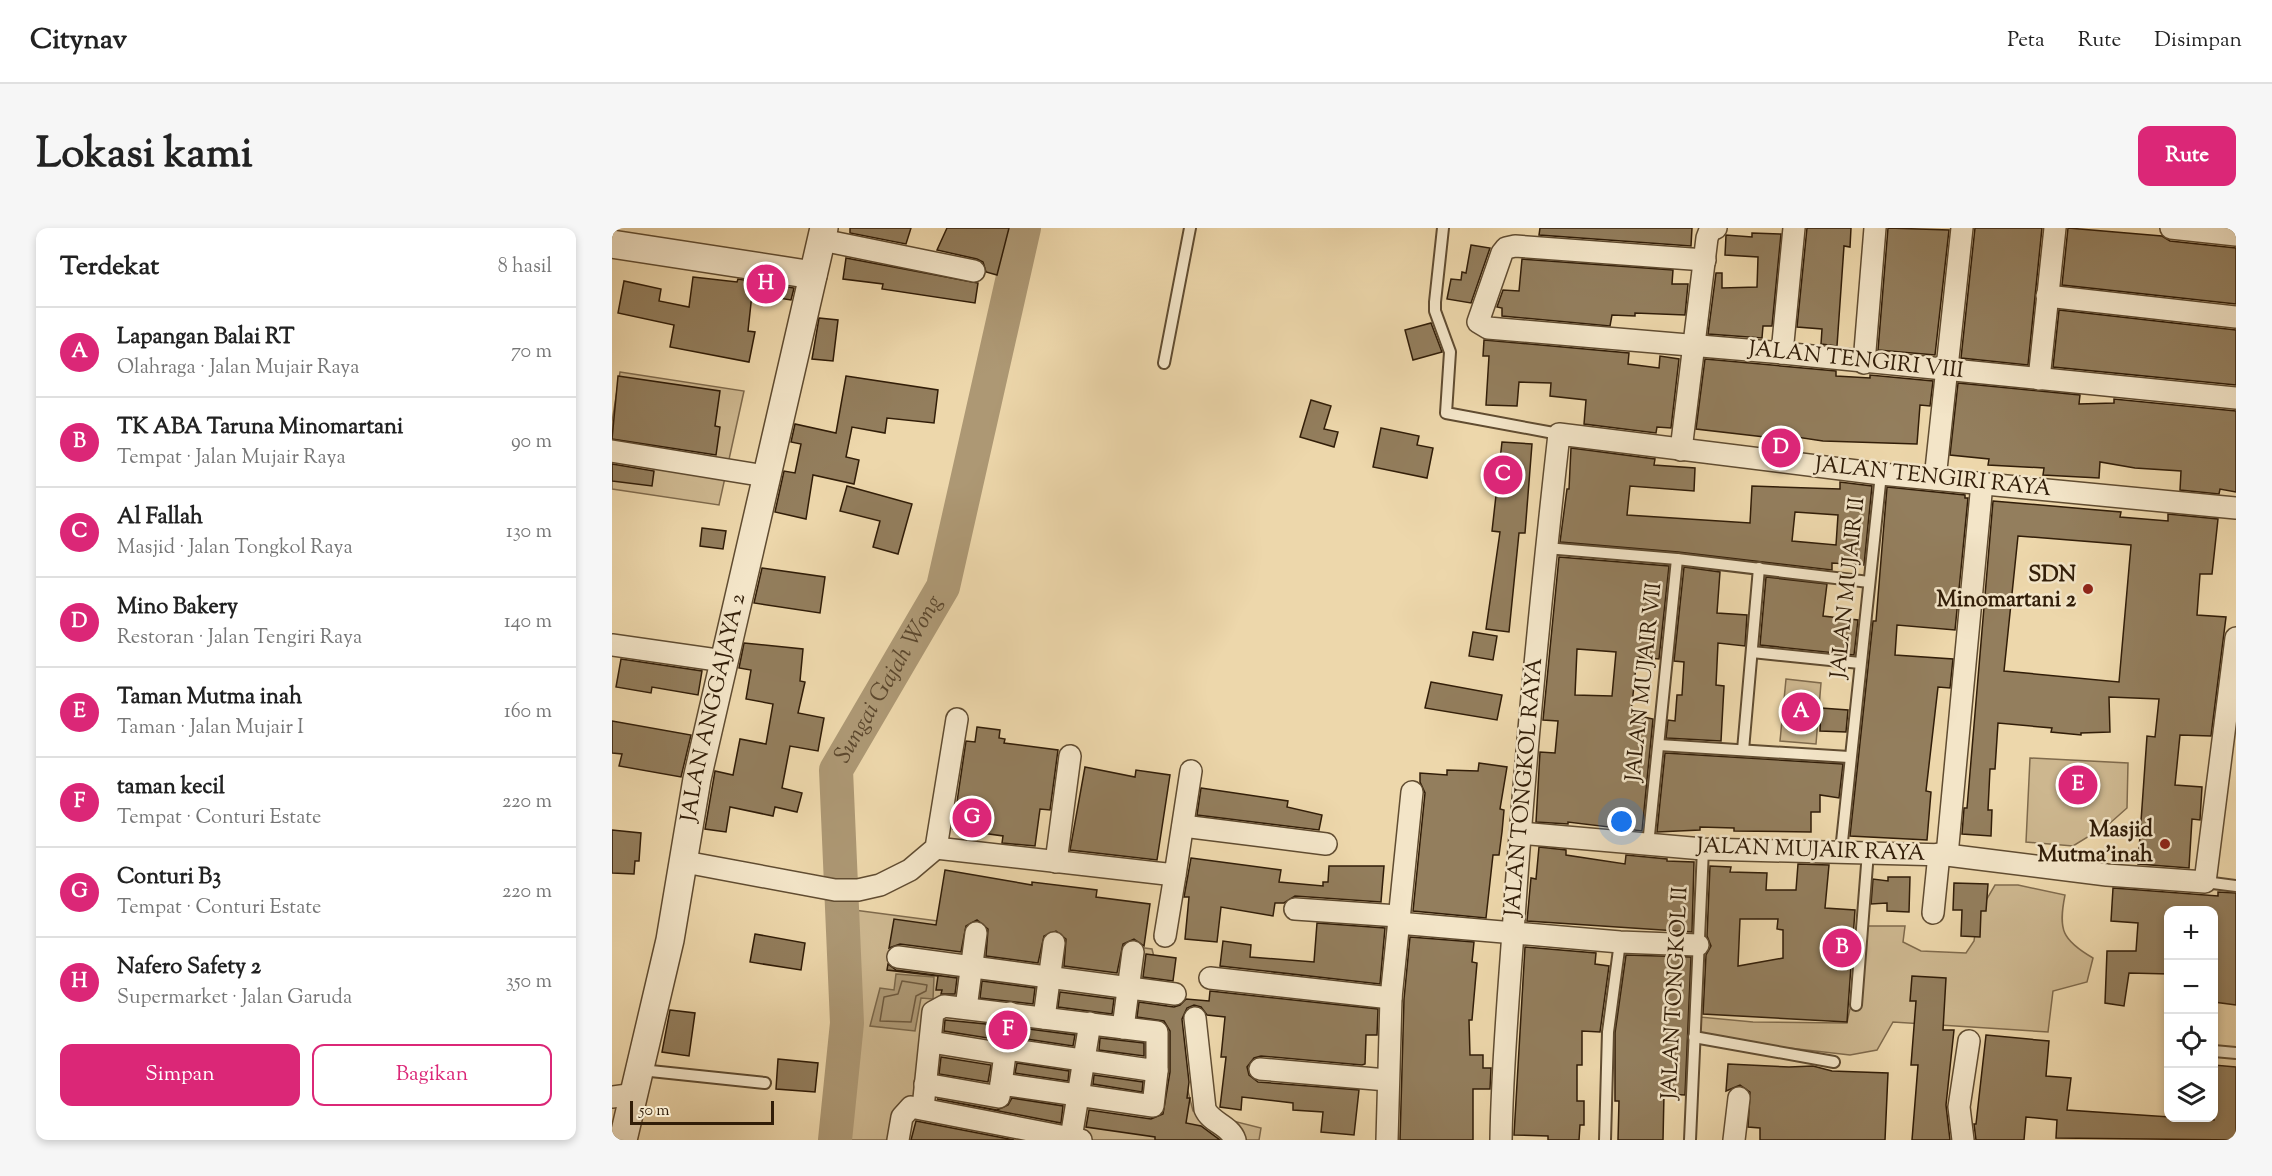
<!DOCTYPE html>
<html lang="id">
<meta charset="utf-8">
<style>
body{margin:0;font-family:"Sorts Mill Goudy",serif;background:#f6f6f6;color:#222}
.controls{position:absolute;right:18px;bottom:18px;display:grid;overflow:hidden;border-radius:12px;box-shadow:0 3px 9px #0003}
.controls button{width:54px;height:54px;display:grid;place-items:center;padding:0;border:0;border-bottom:2px solid #e0e0e0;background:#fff;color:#222;font:30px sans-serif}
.scale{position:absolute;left:18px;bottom:15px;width:144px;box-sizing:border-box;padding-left:6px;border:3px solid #311d08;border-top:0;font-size:16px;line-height:21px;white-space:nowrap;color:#311d08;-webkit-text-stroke:4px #f3e5c8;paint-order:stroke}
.you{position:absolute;left:1010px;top:594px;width:21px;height:21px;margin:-15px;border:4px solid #fff;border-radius:50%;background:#1a73e8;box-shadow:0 0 0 9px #1a73e833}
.badge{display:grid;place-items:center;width:39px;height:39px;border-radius:50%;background:#db2777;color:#fff;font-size:20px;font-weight:700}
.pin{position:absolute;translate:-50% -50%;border:3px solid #fff;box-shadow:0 2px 6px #0006}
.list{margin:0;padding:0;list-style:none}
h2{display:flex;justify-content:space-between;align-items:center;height:78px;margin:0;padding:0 24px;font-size:26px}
h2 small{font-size:20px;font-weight:400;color:#767676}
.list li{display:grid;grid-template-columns:39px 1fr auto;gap:18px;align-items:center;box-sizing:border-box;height:90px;padding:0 24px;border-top:2px solid #e0e0e0}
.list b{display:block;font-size:22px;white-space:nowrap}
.list p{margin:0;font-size:20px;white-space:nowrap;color:#767676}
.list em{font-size:20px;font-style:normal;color:#767676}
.actions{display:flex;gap:12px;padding:18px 24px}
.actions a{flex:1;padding:14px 0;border:2px solid #db2777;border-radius:12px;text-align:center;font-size:21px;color:#db2777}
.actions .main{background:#db2777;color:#fff}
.icon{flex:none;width:33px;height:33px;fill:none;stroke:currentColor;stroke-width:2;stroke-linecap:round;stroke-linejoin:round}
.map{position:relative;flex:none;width:1624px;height:912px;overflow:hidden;border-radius:12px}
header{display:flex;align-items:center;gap:36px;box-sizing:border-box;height:84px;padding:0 30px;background:#fff;border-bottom:2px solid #e0e0e0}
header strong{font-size:28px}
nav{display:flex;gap:33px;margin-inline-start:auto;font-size:21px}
.intro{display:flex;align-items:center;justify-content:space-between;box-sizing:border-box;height:144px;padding:0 36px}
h1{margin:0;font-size:42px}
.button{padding:15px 27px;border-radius:12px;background:#db2777;color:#fff;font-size:21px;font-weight:700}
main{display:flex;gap:36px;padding:0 36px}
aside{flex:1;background:#fff;border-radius:12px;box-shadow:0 3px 9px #0003}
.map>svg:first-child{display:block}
.green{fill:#cdb78f;stroke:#7f6a4c;stroke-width:1.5}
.water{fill:#ad9874;stroke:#7b6749;stroke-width:1.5}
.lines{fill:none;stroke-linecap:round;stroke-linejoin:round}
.shore{stroke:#6f5a3e;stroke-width:1.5}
.river{stroke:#ad9874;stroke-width:34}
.building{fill:#937e5d;stroke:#311d08;stroke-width:1.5;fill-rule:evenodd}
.service-casing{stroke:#604c31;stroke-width:14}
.minor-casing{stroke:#604c31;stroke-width:24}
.tertiary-casing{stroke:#604c31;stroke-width:30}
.service{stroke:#f3e5c8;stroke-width:10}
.minor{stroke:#f3e5c8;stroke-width:21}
.tertiary{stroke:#f3e5c8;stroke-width:27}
.poi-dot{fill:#8f2418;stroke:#f3e5c8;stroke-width:2}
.labels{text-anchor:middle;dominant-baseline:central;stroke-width:5;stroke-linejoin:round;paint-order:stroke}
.street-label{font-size:22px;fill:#311d08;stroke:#f3e5c8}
.poi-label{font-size:22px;font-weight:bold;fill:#311d08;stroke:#f3e5c8;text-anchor:end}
.water-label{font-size:24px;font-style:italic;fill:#5c482e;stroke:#f3e5c8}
</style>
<header>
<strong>Citynav</strong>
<nav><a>Peta</a><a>Rute</a><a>Disimpan</a></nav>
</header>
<div class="intro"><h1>Lokasi kami</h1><a class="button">Rute</a></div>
<main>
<aside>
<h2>Terdekat<small>8 hasil</small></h2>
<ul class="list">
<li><span class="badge">A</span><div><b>Lapangan Balai RT</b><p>Olahraga · Jalan Mujair Raya</p></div><em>70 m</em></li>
<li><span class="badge">B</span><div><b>TK ABA Taruna Minomartani</b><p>Tempat · Jalan Mujair Raya</p></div><em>90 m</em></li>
<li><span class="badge">C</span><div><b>Al Fallah</b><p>Masjid · Jalan Tongkol Raya</p></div><em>130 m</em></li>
<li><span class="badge">D</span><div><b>Mino Bakery</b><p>Restoran · Jalan Tengiri Raya</p></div><em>140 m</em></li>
<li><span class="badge">E</span><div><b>Taman Mutma inah</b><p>Taman · Jalan Mujair I</p></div><em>160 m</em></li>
<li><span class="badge">F</span><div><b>taman kecil</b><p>Tempat · Conturi Estate</p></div><em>220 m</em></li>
<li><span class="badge">G</span><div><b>Conturi B3</b><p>Tempat · Conturi Estate</p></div><em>220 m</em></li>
<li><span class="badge">H</span><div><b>Nafero Safety 2</b><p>Supermarket · Jalan Garuda</p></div><em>350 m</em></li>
</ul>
<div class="actions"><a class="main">Simpan</a><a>Bagikan</a></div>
</aside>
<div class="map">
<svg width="1624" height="912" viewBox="0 0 1624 912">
<rect width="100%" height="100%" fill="#edd7ab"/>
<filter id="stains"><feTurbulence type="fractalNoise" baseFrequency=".00333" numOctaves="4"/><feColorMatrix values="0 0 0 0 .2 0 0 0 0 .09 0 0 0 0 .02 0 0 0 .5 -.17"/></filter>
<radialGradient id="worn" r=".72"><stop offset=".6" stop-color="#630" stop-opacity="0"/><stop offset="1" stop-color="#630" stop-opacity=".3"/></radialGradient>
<g class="green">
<path d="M8,144L132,163L107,277L0,261V194Z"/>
<path d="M1174,451L1209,455L1204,516L1168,513Z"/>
<path d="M1418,530L1516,535L1515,580L1497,596L1461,618L1414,614Z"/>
<path d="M1383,657H1406L1453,667C1446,702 1450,712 1481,730L1475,754L1441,763L1436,804L1281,794L1265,822L1238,827L1088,810V789L1141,794L1235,795L1255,698H1293L1291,714L1309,723L1354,725L1362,713L1366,686Z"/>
<path d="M242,682L540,721L581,883L649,900L647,912H222Z"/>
</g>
<path class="water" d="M284,746L322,749L321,771L309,770L303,803L258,798L268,760L282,762Z"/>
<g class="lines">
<path class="shore" d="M290,753L315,757L314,763L304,768L299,794L268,793L272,769L286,766Z"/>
<path class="river" id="s1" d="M223,912L235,795L224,542L331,359L412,0"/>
</g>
<g class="building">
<path d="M238,0H299L294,16L238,5Z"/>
<path d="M335,0H397L385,47L374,44L371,34L365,31L325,22Z"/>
<path d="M928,0H1080L1079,18L927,7Z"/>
<path d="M1195,0H1239L1238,19L1232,18L1225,118L1209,116L1210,101L1185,99Z"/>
<path d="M1276,0L1337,2L1323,127L1266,122Z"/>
<path d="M1363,0H1430L1416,137L1349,130Z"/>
<path d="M1456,0L1550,8L1558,13L1624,20V76L1450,57Z"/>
<path d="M1140,5L1169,6L1160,98H1151L1150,110L1096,106L1104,45H1110V60L1145,59L1146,29L1113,27L1114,7L1140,9Z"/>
<path d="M859,17L878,20L859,75L835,71L839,51L849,52L850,44L854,45Z"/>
<path d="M234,30L366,55L363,75L270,61L271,56L231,51Z"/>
<path d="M910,31L1061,42L1060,56H1076L1073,87L1023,85V88L1000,87L998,98L890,88V80L885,79L891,62L907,63Z"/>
<path d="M81,49L125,54L126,51L182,60L179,72L140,66L136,103L143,104L137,134L58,119L62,97L6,85L12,53L49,61L47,73L77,79Z"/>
<path d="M1447,82L1624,102V157L1441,139Z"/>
<path d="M207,90L226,92L221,133L200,131Z"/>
<path d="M819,95L830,124L801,132L793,102Z"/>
<path d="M872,112L1017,125L1016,136L1047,140L1048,128L1067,131L1059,200L1045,199L1044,205L972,196L974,172L938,168L939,155L907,154L905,178L874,177L877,128H871Z"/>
<path d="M1093,131L1224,143V148L1258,150V147L1321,153L1318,178L1308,177L1305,216L1211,213L1178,208V212L1084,201Z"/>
<path d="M6,148L108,163L103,198L108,199L104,227L0,211Z"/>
<path d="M234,148L326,162L322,195L275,190L273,205L240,199L234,229L247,232L242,256L201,247L194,291L163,284L172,243L183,245L189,216L179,214L183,196L224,205Z"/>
<path d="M1346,155L1468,167L1467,176L1502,175V171L1624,183V264L1608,261L1607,266L1568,262L1569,243L1523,240L1488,234L1487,250L1431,247L1432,240L1376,237L1377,231L1338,227Z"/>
<path d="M699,172L719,178L712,201L726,204L722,219L688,209Z"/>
<path d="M769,200L807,208L805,217L821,220L815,250L761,239Z"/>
<path d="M890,214L920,216L913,305H907L897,404L874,401L888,304L880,303Z"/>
<path d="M959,220L1043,231L1042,237L1083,240L1082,263L1018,258L1015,287L1138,295L1140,258L1228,261V254L1260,258L1252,337L1220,335V342L1066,324L948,314L955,261H957ZM1183,284L1226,287L1224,317L1180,313Z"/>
<path d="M0,236L42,243L40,258L0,253Z"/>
<path d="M235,258L300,276L286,326L261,319L268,293L228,283Z"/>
<path d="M1275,259L1353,267V270H1356L1343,402L1285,397L1283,427L1341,431L1338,460L1326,459L1314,563L1319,564L1315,612L1238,608L1261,393H1264Z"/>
<path d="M1381,273L1509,284L1508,289L1556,293V286L1606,291L1600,346H1588L1585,387L1614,389L1599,508L1568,507L1563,557L1590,559L1588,592L1580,591L1577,640L1526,636L1535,508L1543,509L1547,471L1497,469L1498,504L1469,505V507L1439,504L1440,500L1386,495L1383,541H1378L1376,582H1380L1379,608L1350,606L1352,580H1355ZM1406,308L1519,317L1507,454L1392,443Z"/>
<path d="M90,300L114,303L111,321L88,318Z"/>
<path d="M947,329L1057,338L1047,431L1025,429L1019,486L1041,491L1030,603L956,594V596L924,594L928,524L943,525L946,493L931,492ZM965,421L1004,424L1000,468L963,467Z"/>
<path d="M1072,339L1108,344L1105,385L1135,387L1133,418L1106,415L1104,457L1112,458L1109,513L1054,510L1056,492L1063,493L1065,467H1070L1072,434L1062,433Z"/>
<path d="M150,340L213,349L208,385L142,375Z"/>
<path d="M1154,349L1215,356L1211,388L1246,392L1242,427L1148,417Z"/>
<path d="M861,404L885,408L881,432L857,428Z"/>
<path d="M132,415L191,421L188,453L193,454L186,485L212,490L206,523L178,518L170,560L190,565L185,584L163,579L161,588L118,579L114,604L93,601L103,543L121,547L128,511L154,516L161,476L134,471L139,442L127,440Z"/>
<path d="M9,431L90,443L86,467L40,459L39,465L4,459Z"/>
<path d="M819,454L890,467L885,492L813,480Z"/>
<path d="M1209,480L1236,482L1234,504L1208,503Z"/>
<path d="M0,493L79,507L69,549L7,538L10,526L0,525Z"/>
<path d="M365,499L388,502L387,510L393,511L392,515L446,522L438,582L428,581L423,618L390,615L391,608L341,601L354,513L363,514Z"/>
<path d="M1053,525L1231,536L1227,570L1208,567V584H1199V604L1122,603V600L1088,599V602L1045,604Z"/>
<path d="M867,535L895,539L888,581L892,582L890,604L887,627H881L874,690L801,683L813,565L808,554V545L835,547V542L866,543Z"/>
<path d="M473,539L523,549L524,542L558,547L545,632L458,622Z"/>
<path d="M589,560L676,573L675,579L710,587L707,602L585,587Z"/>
<path d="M0,602L29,605L27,633H23L22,646L0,645Z"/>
<path d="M927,619L954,622V627L1013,636L1014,627L1055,631V633L1082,634L1080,704L915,693L919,650L924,651Z"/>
<path d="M579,630L669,642L667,654L711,658V654H716L717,638H772L769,674L683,668L672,675H663L661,688L609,679L605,714L573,711L577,669H572Z"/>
<path d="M1186,636L1217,637L1213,680L1243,682L1235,794L1091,786L1094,727L1099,718L1095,708L1098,638L1119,639L1118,644L1155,645L1154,662H1184ZM1128,691H1166L1165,701L1171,702V730L1126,738Z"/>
<path d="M333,642L420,657V654L485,662L484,669L538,676L532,718L522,711L511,716L505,745L452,738L454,711L444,703L432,708L426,735L374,728L376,701L365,692L354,698L349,724L288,716L277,720L282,691L324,697Z"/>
<path d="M1276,649H1298L1297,684L1275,683V675L1259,676L1261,651L1276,653Z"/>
<path d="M1342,655L1376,656L1374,683H1369L1368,709L1349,708L1350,682H1341Z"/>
<path d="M1501,660L1606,668V664L1624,665V777L1602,774V682H1557V746L1517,745L1512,778L1493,775L1495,723H1524L1526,695L1499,693Z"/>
<path d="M705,695L773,700L768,756L608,738L611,713L639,717L638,729L702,734Z"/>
<path d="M143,706L193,715L189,742L138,734Z"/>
<path d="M798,709L862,714L860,734L865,735L860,792H857L858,827H871V840H879L878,861H861V912H788L792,771Z"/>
<path d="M913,719L984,725L983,736L997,738L988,804L970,803V837H965V873H972V897H968L967,912H936V908L902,907Z"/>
<path d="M534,726L564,730L561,753L531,749Z"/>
<path d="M1014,727L1079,729L1073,867L1052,866L1051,912H1006L1007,873H1003V805Z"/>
<path d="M276,736L284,742L345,750L343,766H329L330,762H324L326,748L275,742Z"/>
<path d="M1300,748L1334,750L1331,802H1342L1334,877L1338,912H1300L1306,837H1299L1304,773H1298Z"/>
<path d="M370,753L423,760L421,776L368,770Z"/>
<path d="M598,763L766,781L765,807H754L753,836L750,837L649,828L642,830L635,839L637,847L646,854L747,862L742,907L709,904L711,884L681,882V875L630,869L629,882L608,879L614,829H609L613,789L595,787L589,779L582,777L575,780L570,791L577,854L575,870H578L574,895L589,898L608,912H543V909L474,899L477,882L539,891L551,886L558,844V803L552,793L525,789L527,774L562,779L568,777L574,771L597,773Z"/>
<path d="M448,764L502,771L500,786L446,779Z"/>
<path d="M58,782L83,785L77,828L50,824Z"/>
<path d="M333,792L384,797L382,811L332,803Z"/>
<path d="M409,800L463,807L461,818L408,810Z"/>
<path d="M1374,807L1437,813L1434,848L1459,850L1455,882L1602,892V837L1624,839V912L1444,910L1445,892L1414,889L1412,912H1364L1362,896H1364Z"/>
<path d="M488,810L532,815V828L487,822Z"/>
<path d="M329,829L379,837L376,854L327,846Z"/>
<path d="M166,831L206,835L203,864L164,861Z"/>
<path d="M405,835L457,843L456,853L403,845Z"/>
<path d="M1116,836L1177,839L1201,838L1220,843L1276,845L1273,912H1148V900L1136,899L1138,864L1128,857L1114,863Z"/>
<path d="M482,847L531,854L530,864L481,856Z"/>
<path d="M400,870L451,878L449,895L325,871L385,882L396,877Z"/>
<path d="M304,893L402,912H299Z"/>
</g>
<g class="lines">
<g class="service-casing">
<g id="service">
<path d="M831,0L823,74V83L838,124L834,185L947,206"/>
<path d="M552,135L578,0"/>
<path d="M934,320L1065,331L1257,354"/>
<path d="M1140,424L1248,435"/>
<path d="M1047,517L1237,529"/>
<path d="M1131,522L1147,340"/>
<path d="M1036,617L1065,331"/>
<path d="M1229,623L1269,246"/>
<path d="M1593,654L1624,658"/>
<path d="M1244,777L1256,624"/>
<path d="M1082,809L1222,834"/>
<path d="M1602,823L1624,825"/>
<path d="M29,842L153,855"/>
<path d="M993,912L996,804L1008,714"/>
<path d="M1078,912L1091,621"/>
</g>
</g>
<g class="minor-casing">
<g id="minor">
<path d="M1559,0L1624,7"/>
<path d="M210,12L362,43"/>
<path d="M1093,32L903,18L894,20L890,25L866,94L876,100L1170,125L1624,170"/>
<path d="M1435,68L1624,89"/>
<path d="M1170,125L1182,0"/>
<path d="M1252,135L1263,0"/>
<path d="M1427,151L1443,0"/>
<path d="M1069,222L1095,10L1098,2L1104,0"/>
<path d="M0,223L153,248"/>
<path d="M1323,251L1350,0"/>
<path d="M0,417L112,433"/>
<path d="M571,598L714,616"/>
<path d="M908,605L1091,621L1335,627L1495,647L1593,654L1624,410"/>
<path d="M324,620L563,647L579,543"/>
<path d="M1335,627L1370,255"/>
<path d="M73,634L223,662H246L268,657L298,642L324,620L345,491"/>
<path d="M444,634L458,528"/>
<path d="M683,681L786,688"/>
<path d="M1321,685L1327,626"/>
<path d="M786,695L1008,714L1086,717"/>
<path d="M553,708L563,647"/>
<path d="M286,729L563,766"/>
<path d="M598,750L779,770"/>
<path d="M354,780L364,705"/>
<path d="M432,790L442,715"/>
<path d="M583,790L593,881C599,895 618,897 623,912"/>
<path d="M511,800L521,724"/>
<path d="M319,814L393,826L389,856"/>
<path d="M393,826L398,785"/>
<path d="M648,841L775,852"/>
<path d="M313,856L387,869L389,856L541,878L545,843"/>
<path d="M0,869L23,866"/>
<path d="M311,880L321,784L332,778L545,804V843L394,821"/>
<path d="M459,910L478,795"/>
<path d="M286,912L290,889L299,879L469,912"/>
<path d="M775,912L779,770L800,564"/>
<path d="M889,912C890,838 897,764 902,690C913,528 929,367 947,206L1269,246L1624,280"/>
<path d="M1122,912L1127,870"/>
<path d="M1351,912L1347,879L1357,813"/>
</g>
</g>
<g class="tertiary-casing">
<g id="tertiary">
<path d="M0,16L201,47"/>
<path id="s2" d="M11,912L58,712L85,551L212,0"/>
</g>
</g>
<use href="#service" class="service"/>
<use href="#minor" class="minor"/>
<use href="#tertiary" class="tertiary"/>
</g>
<g class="poi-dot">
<circle cx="1476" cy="361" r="6"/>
<circle cx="1553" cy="616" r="6"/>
</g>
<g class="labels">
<g class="street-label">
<text transform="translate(1244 133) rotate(6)">JALAN TENGIRI VIII</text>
<text transform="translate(1321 250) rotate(6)">JALAN TENGIRI RAYA</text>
<text transform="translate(1237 360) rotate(-84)">JALAN MUJAIR II</text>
<text transform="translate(1033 454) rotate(-84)">JALAN MUJAIR VII</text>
<text stroke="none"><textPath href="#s2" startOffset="442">JALAN ANGGAJAYA 2</textPath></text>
<text transform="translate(913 559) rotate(-85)">JALAN TONGKOL RAYA</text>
<text transform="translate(1199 623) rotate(2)">JALAN MUJAIR RAYA</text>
<text transform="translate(1064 765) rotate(-87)">JALAN TONGKOL II</text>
</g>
<g class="poi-label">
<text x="1464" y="348">SDN<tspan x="1464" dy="25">Minomartani 2</tspan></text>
<text x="1541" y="603">Masjid<tspan x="1541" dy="25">Mutma'inah</tspan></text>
</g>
<g class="water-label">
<text stroke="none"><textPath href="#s1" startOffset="476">Sungai Gajah Wong</textPath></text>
</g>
</g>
<rect width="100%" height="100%" filter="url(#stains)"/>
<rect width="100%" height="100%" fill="url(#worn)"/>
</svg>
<div class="controls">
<button>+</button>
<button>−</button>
<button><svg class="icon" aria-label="locate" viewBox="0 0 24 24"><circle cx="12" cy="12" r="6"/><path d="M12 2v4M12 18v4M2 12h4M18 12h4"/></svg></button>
<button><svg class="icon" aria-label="layers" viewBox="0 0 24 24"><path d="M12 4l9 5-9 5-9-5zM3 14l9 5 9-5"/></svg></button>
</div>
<div class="scale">50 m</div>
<div class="you"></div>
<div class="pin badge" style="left:1189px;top:484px">A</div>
<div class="pin badge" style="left:1230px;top:720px">B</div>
<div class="pin badge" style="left:891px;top:247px">C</div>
<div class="pin badge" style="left:1169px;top:220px">D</div>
<div class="pin badge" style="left:1466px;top:557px">E</div>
<div class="pin badge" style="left:396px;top:802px">F</div>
<div class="pin badge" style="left:360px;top:590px">G</div>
<div class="pin badge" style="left:154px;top:56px">H</div>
</div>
</main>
